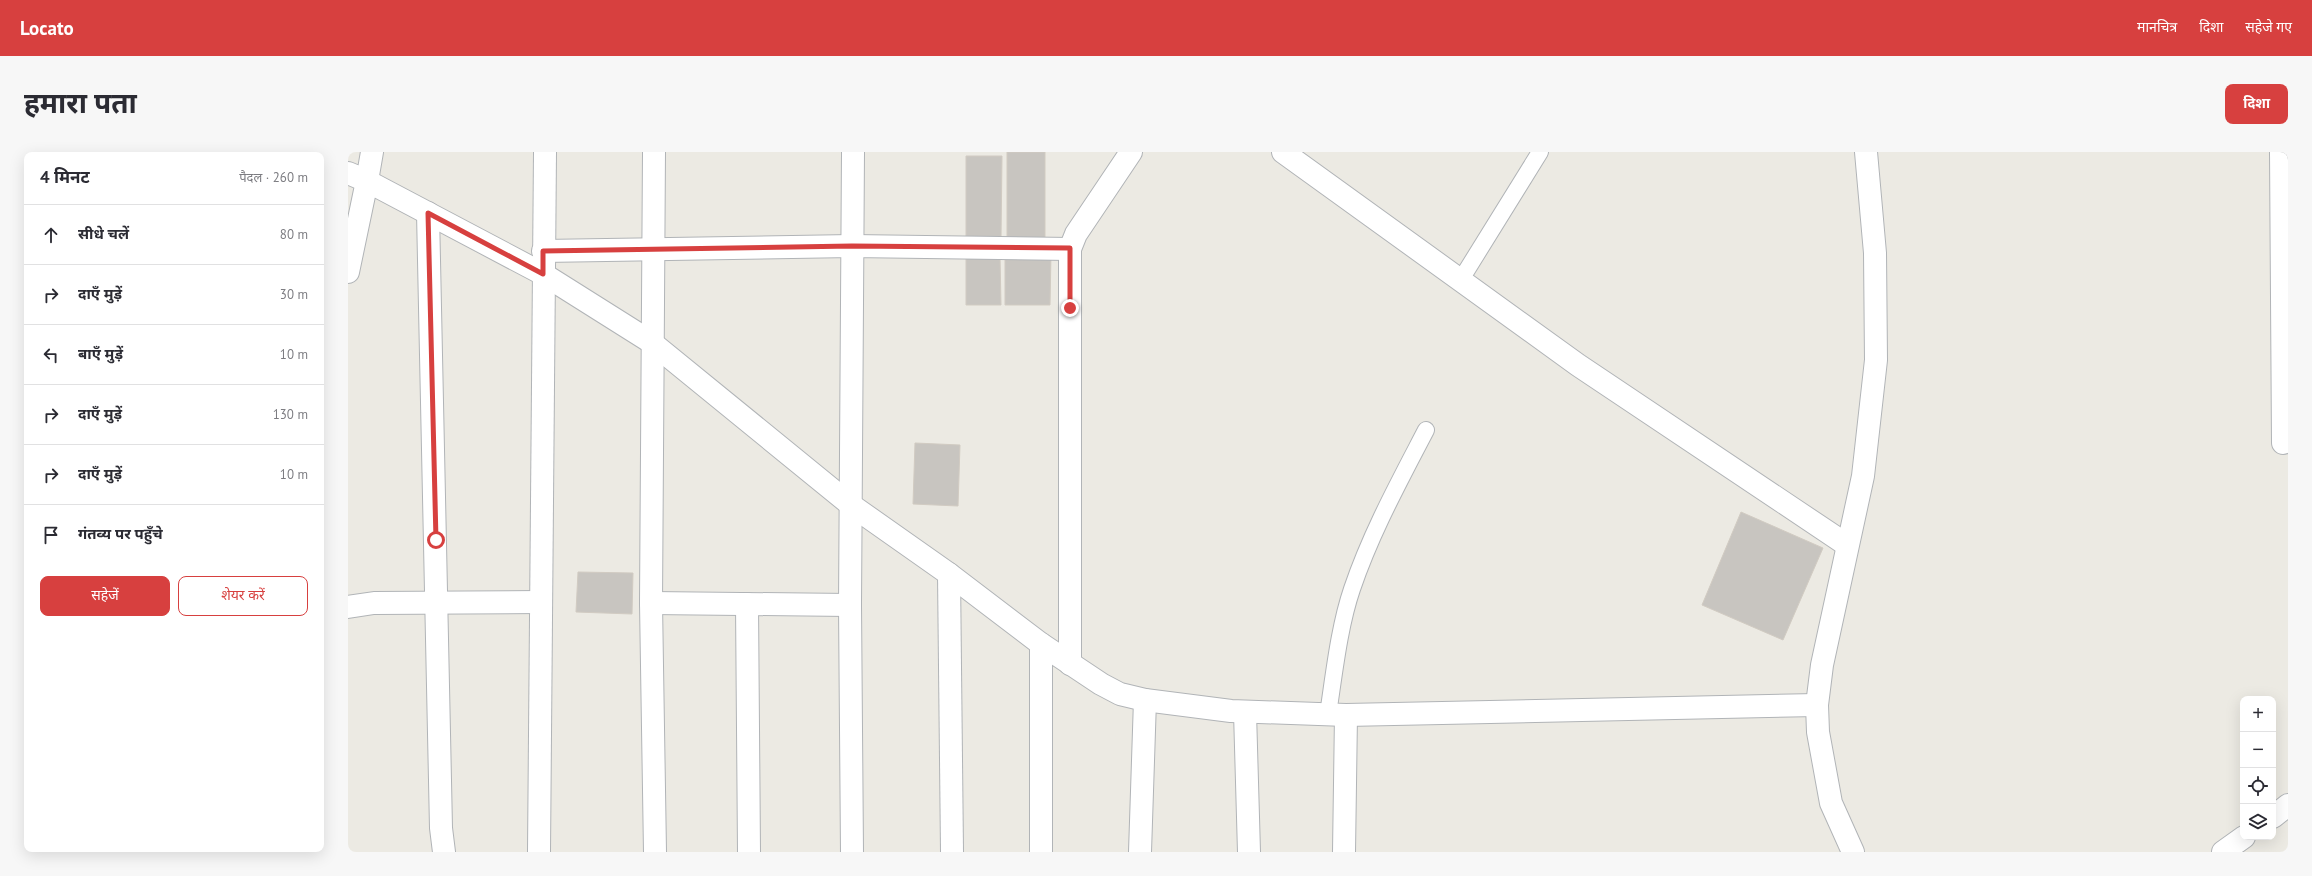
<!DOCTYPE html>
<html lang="hi">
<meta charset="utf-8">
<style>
body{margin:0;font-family:"PT Sans","Noto Sans Devanagari",sans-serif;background:#f7f7f7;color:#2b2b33}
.controls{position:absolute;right:12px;bottom:12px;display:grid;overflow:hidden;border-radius:8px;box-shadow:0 4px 16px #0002}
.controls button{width:36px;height:36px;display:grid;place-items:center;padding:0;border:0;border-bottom:1px solid #e1e1e2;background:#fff;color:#2b2b33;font:20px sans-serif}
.stop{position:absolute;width:12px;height:12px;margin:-9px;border:3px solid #d7403f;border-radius:50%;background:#fff}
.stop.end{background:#d7403f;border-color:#fff;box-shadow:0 1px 4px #0008}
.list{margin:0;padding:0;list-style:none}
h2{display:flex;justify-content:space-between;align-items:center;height:52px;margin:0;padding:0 16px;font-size:17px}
h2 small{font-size:13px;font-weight:400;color:#7c7c81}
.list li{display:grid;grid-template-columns:26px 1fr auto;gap:12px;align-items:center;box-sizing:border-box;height:60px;padding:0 16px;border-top:1px solid #e1e1e2}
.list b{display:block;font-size:15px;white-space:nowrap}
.list em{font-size:13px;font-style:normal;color:#7c7c81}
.actions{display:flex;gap:8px;padding:12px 16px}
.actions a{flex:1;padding:9px 0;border:1px solid #d7403f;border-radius:8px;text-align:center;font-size:14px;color:#d7403f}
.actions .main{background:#d7403f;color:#fff}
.icon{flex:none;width:22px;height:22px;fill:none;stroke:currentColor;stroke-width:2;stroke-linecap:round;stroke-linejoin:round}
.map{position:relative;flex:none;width:1940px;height:700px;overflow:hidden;border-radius:8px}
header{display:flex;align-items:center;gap:24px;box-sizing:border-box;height:56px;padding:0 20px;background:#d7403f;color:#fff}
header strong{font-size:19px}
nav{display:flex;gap:22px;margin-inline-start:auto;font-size:14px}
.intro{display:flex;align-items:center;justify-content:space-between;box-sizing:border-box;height:96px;padding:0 24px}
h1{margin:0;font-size:28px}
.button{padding:10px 18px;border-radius:8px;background:#d7403f;color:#fff;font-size:14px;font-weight:700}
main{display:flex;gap:24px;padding:0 24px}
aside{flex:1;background:#fff;border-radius:8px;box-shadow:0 4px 16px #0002}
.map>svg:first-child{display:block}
.building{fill:#c8c5c0;stroke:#d1cbc2}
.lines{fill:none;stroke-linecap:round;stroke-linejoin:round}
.lane-casing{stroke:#b1b4b7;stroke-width:18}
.street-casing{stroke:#b1b4b7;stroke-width:24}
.lane{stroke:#fff;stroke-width:16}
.street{stroke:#fff;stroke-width:22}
.route{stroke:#d7403f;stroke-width:5}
</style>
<header>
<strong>Locato</strong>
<nav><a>मानचित्र</a><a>दिशा</a><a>सहेजे गए</a></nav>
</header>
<div class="intro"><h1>हमारा पता</h1><a class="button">दिशा</a></div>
<main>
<aside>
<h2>4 मिनट<small>पैदल · 260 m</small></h2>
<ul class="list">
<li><svg class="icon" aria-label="ahead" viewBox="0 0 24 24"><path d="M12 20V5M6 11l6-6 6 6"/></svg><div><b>सीधे चलें</b></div><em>80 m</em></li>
<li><svg class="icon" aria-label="right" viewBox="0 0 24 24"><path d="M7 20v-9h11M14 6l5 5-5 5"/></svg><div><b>दाएँ मुड़ें</b></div><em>30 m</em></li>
<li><svg class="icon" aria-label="left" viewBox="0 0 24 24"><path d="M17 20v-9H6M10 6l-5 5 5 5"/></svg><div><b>बाएँ मुड़ें</b></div><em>10 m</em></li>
<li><svg class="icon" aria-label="right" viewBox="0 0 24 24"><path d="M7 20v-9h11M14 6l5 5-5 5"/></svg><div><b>दाएँ मुड़ें</b></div><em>130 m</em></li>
<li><svg class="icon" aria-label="right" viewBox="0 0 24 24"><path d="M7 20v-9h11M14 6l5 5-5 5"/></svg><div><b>दाएँ मुड़ें</b></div><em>10 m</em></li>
<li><svg class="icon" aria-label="arrive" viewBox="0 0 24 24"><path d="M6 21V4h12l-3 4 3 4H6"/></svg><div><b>गंतव्य पर पहुँचे</b></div></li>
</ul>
<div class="actions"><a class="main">सहेजें</a><a>शेयर करें</a></div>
</aside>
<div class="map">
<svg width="1940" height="700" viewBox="0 0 1940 700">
<rect width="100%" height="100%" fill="#eceae3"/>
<g class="building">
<rect x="659" y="0" width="38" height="88"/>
<path d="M618,4H654L653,86L618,85Z"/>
<path d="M657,102H703L702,153H657Z"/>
<path d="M618,105H652L653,153H618Z"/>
<path d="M567,291L612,293L610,354L565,352Z"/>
<path d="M1393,360L1475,396L1435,488L1354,453Z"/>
<path d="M230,420L285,421L284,462L228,460Z"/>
</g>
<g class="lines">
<g class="lane-casing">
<g id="lane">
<path d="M1112,129L1192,0"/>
<path d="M980,562C986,523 991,475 1004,437C1023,381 1051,330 1078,278"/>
</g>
</g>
<g class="street-casing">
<g id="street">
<path d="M306,0L303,451L307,700"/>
<path d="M935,0L1230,213L1499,393"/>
<path d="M1933,0L1935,291"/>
<path d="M0,21L19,29L24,0"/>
<path d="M80,61L93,676L96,700"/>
<path d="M195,99L504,94L722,97"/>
<path d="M0,120L19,29L195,122L303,190L503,353L601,422L693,492L753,532L772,542L797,548L883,559L998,563L1469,553"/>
<path d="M601,422L604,700"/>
<path d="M303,451L502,453"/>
<path d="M399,452L401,700"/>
<path d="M0,455L26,451L193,450"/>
<path d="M693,492V700"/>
<path d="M722,512V97L728,82L783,0"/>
<path d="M897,560L901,700"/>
<path d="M1925,665L1940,653"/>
<path d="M191,700L197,0"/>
<path d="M504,700L502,453L505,0"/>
<path d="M792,700L797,548"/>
<path d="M996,700L998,563"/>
<path d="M1505,700L1483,651L1470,580L1469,553L1474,513L1515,324L1528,208L1527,101L1518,0"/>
<path d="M1875,700L1896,685"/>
</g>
</g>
<use href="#lane" class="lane"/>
<use href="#street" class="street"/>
</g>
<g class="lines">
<path class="route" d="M88,388L80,61L195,122V99L504,94L722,96V156"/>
</g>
</svg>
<div class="controls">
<button>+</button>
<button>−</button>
<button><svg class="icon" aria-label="locate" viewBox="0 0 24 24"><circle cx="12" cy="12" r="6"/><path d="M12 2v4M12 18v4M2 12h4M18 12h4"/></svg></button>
<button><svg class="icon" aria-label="layers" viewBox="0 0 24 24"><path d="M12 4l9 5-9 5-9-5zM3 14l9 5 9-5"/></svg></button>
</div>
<div class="stop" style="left:88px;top:388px"></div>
<div class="stop end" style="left:722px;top:156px"></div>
</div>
</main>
